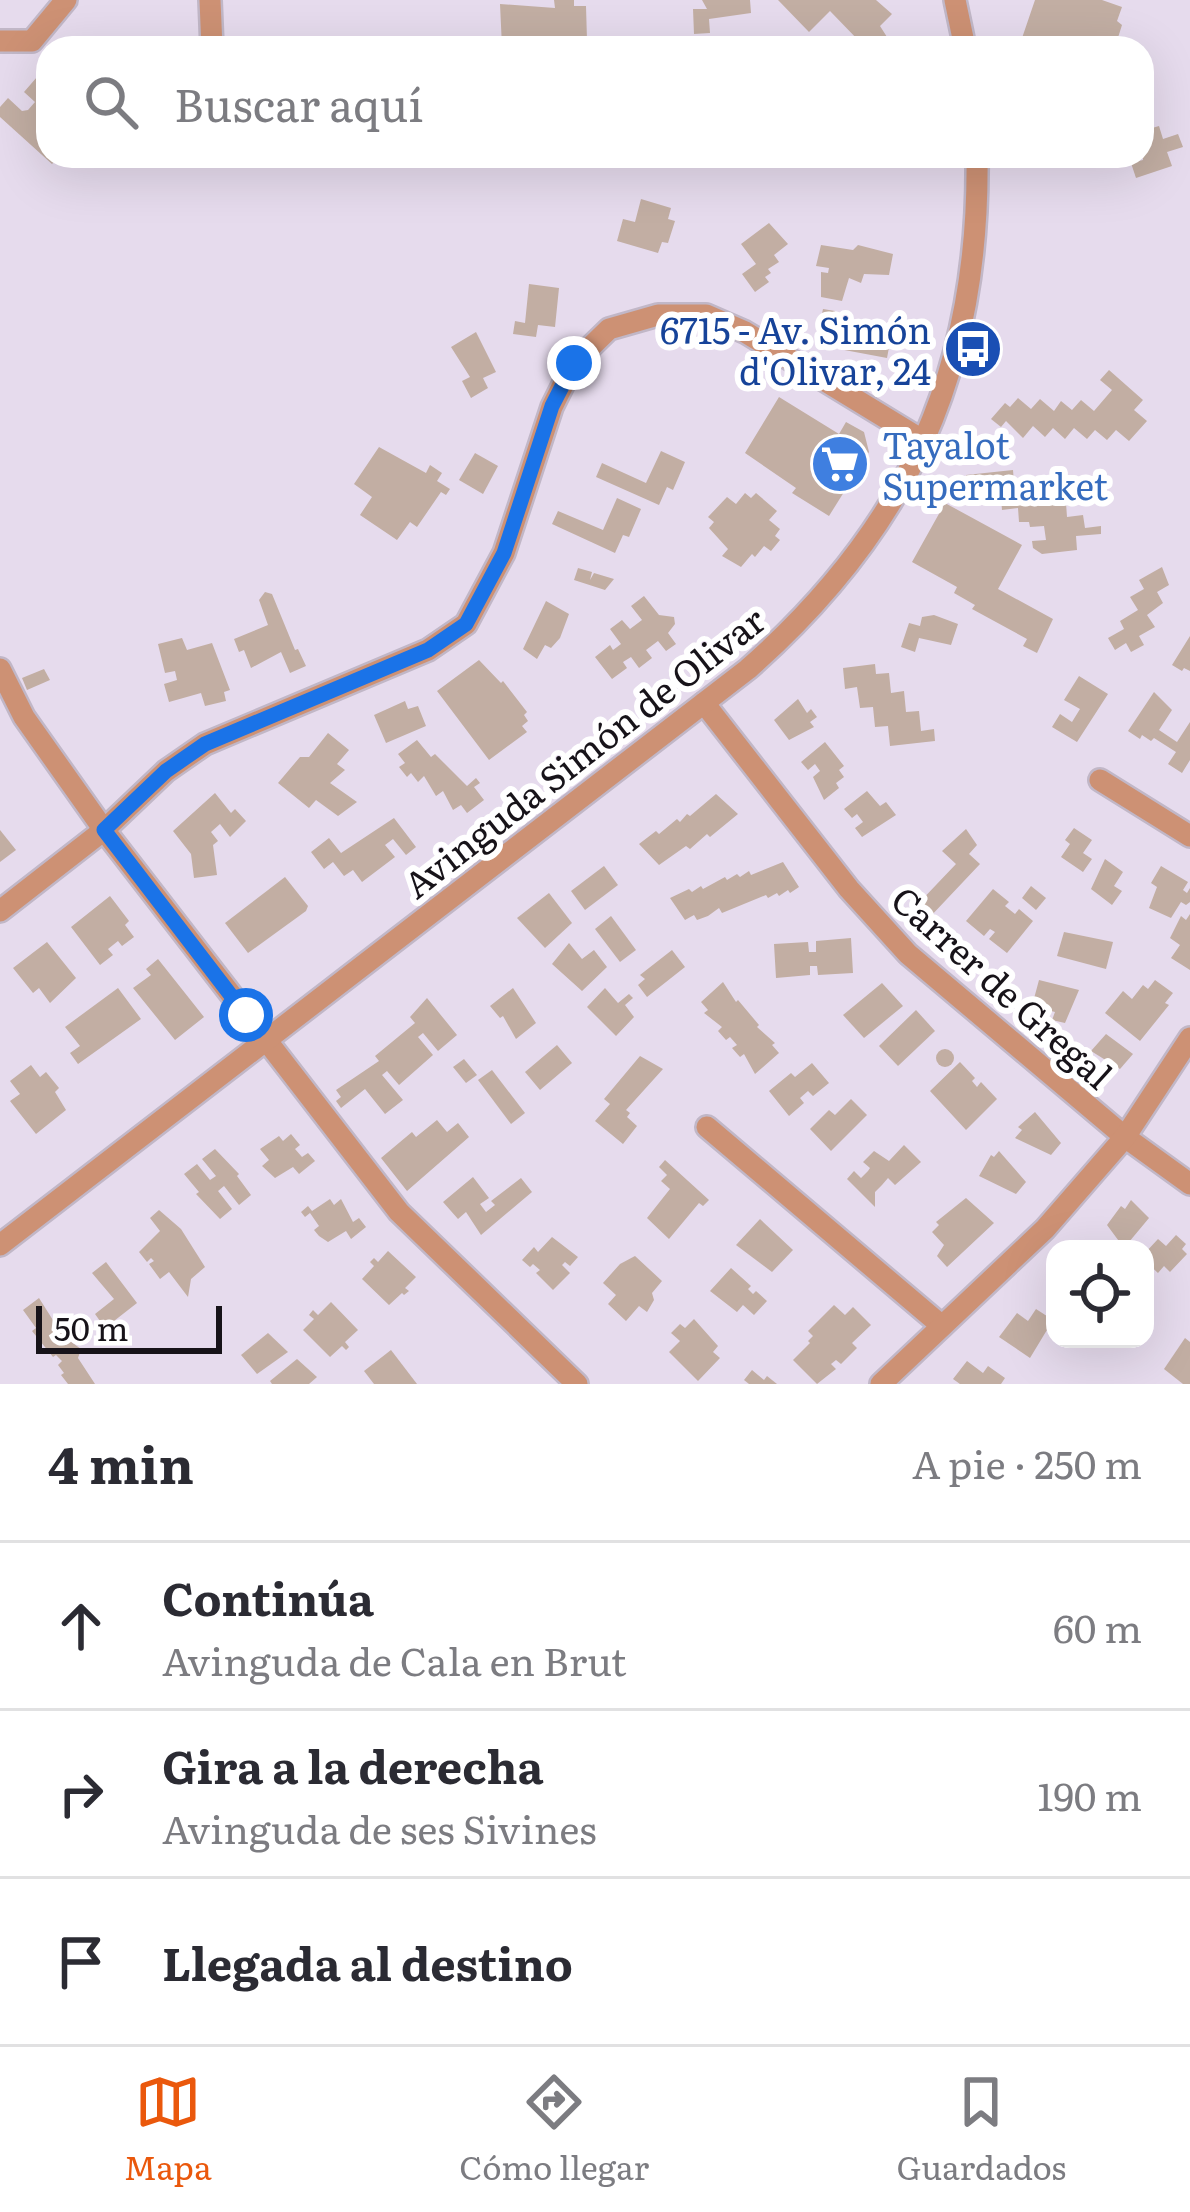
<!DOCTYPE html>
<html lang="es">
<meta charset="utf-8">
<style>
body{margin:0;font-family:Literata,serif;background:#f2f2f3;color:#2b2b33}
.controls{position:absolute;right:36px;bottom:36px;display:grid;overflow:hidden;border-radius:24px;box-shadow:0 12px 48px #0002}
.controls button{width:108px;height:108px;display:grid;place-items:center;padding:0;border:0;border-bottom:3px solid #e1e1e2;background:#fff;color:#2b2b33;font:60px sans-serif}
.scale{position:absolute;left:36px;bottom:30px;width:186px;box-sizing:border-box;padding-left:12px;border:6px solid #171319;border-top:0;font-size:33px;line-height:42px;white-space:nowrap;color:#171319;-webkit-text-stroke:9px #fff;paint-order:stroke}
.stop{position:absolute;width:36px;height:36px;margin:-27px;border:9px solid #1a73e8;border-radius:50%;background:#fff}
.stop.end{background:#1a73e8;border-color:#fff;box-shadow:0 3px 12px #0008}
.list{margin:0;padding:0;list-style:none}
h2{display:flex;justify-content:space-between;align-items:center;height:156px;margin:0;padding:0 48px;font-size:51px}
h2 small{font-size:39px;font-weight:400;color:#7c7c81}
.list li{display:grid;grid-template-columns:78px 1fr auto;gap:36px;align-items:center;box-sizing:border-box;height:168px;padding:0 48px;border-top:3px solid #e1e1e2}
.list b{display:block;font-size:45px;white-space:nowrap}
.list p{margin:0;font-size:39px;white-space:nowrap;color:#7c7c81}
.list em{font-size:39px;font-style:normal;color:#7c7c81}
.icon{flex:none;width:66px;height:66px;fill:none;stroke:currentColor;stroke-width:2;stroke-linecap:round;stroke-linejoin:round}
.map{position:relative;flex:none;width:1190px;height:1384px;overflow:hidden}
.search{position:absolute;background:#fff;box-shadow:0 12px 48px #0002;left:36px;right:36px;top:36px;height:132px;display:flex;align-items:center;gap:30px;box-sizing:border-box;padding:0 42px;border-radius:36px;color:#7c7c81;font-size:45px}
.sheet{height:660px;background:#fff}
nav{display:flex;justify-content:space-around;align-items:center;box-sizing:border-box;height:168px;border-top:3px solid #e1e1e2;background:#fff;font-size:33px;color:#7c7c81}
nav a{display:grid;justify-items:center;gap:6px}
nav .on{color:#ea580c}
.map>svg:first-child{display:block}
.building{fill:#c2aea3}
.lines{fill:none;stroke-linecap:round;stroke-linejoin:round}
.minor-casing{stroke:#c1b7c7;stroke-width:26}
.minor{stroke:#cd9174;stroke-width:21}
.route{stroke:#1a73e8;stroke-width:15}
.labels{text-anchor:middle;dominant-baseline:central;stroke-width:12;stroke-linejoin:round;paint-order:stroke}
.transit-label{font-size:36px;fill:#164399;stroke:#fff;text-anchor:end}
.shop-label{font-size:36px;fill:#366cbe;stroke:#fff;text-anchor:start}
.street-label{font-size:36px;fill:#171319;stroke:#fff}
</style>
<div class="map">
<svg width="1190" height="1384" viewBox="0 0 1190 1384">
<rect width="100%" height="100%" fill="#e6dbed"/>
<g class="building">
<path d="M554,0H574V6H586L587,40L502,47L500,4L555,8Z"/>
<path d="M702,0H750L751,13L709,19L710,33L694,34L693,9H707Z"/>
<path d="M778,0H876L892,14L880,26L894,48H856L861,43L830,11L809,32Z"/>
<path d="M1035,0H1102L1122,7L1117,21L1122,25L1115,47L1039,48L1021,41Z"/>
<path d="M416,37L417,48H384V38Z"/>
<path d="M37,77L48,87V156H60L52,164L0,117V107L8,98L22,111L28,110L35,102L24,92Z"/>
<path d="M1159,126L1163,139L1178,134L1183,147L1167,152L1172,166L1136,178L1131,163L1143,160L1142,131Z"/>
<path d="M641,199L671,208L668,219L675,221L668,243L662,242L658,253L617,241L623,219L635,222Z"/>
<path d="M769,223L788,244L774,255L779,262L768,269L771,273L765,277L769,282L755,292L742,274L756,264L741,244Z"/>
<path d="M821,245L853,250L858,245L893,254L889,275L864,274L861,283L849,278L842,301L821,297V272L828,273L829,268L816,266Z"/>
<path d="M529,284L559,288L555,327L538,325L536,337L513,334L515,321L525,323Z"/>
<path d="M823,309L835,311L833,317L857,323L856,329H879L878,335L891,337L887,358L839,349L817,336Z"/>
<path d="M476,332L496,372L483,378L488,388L471,398L462,381L470,377L451,347Z"/>
<path d="M1109,370L1143,400L1134,410L1147,421L1129,441L1116,430L1107,440L1095,430L1087,439L1074,428L1065,439L1053,428L1045,437L1033,426L1023,438L1006,421L1001,427L991,419L1005,403L1010,407L1018,398L1031,409L1040,399L1054,411L1061,401L1072,410L1081,400L1094,411L1112,390L1100,380Z"/>
<path d="M779,397L839,434L846,422L864,432L869,452L829,516L792,493L796,488L745,453Z"/>
<path d="M379,447L426,473L430,465L442,473L437,481L450,489L446,495L441,492L417,527L410,522L397,540L360,515L372,497L354,484Z"/>
<path d="M661,451L685,462L673,490L667,487L659,505L596,477L602,463L646,483Z"/>
<path d="M475,453L498,466L483,494L459,480Z"/>
<path d="M1013,470L1014,483L1032,481L1033,494L1048,493L1049,505L1066,503L1067,517L1083,515L1085,528L1101,526V534L1076,536L1077,550L1042,554L1033,548L1032,541L1046,540L1044,526L1030,527L1029,522H1019L1018,508L1002,510L1001,498L986,499L985,486L967,488L966,475Z"/>
<path d="M745,493L751,498L756,493L777,511L769,520L780,529L775,536L780,540L771,551L764,546L755,557L752,554L741,567L722,556L728,549L709,528L714,522L708,517L727,497L736,504Z"/>
<path d="M617,498L641,509L629,537L623,535L615,553L552,524L558,511L603,530Z"/>
<path d="M945,503L1022,545L998,589L1053,619L1037,653L1023,646L1027,639L972,609L975,605L954,593L957,587L912,562Z"/>
<path d="M1162,567L1169,585L1157,592L1163,603L1147,615L1155,627L1139,636L1144,645L1131,652L1126,643L1115,650L1108,638L1124,629L1120,621L1138,610L1130,597L1144,589L1139,580Z"/>
<path d="M578,568L592,572L590,580L594,573L614,579L605,590L574,580Z"/>
<path d="M265,592L272,594L295,650L298,649L306,666L290,673L281,652L251,668L244,650L239,652L234,639L268,625L259,600Z"/>
<path d="M644,596L659,615L674,617L675,624L668,633L676,644L666,651L658,641L646,650L652,658L639,668L631,657L623,662L627,668L612,679L595,657L610,645L613,650L621,644L610,629L622,620L630,629L642,620L631,606Z"/>
<path d="M546,601L569,614L560,638L551,648L545,645L537,659L523,649Z"/>
<path d="M934,615L958,624L951,645L919,638L915,652L901,647L909,623L920,626L922,617Z"/>
<path d="M1190,636V671L1184,668L1182,671L1172,665Z"/>
<path d="M182,638L187,650L212,643L230,690L224,692L226,701L205,706L201,693L169,702L164,684L177,680L175,671L165,673L158,644Z"/>
<path d="M479,660L501,683L503,681L527,712L524,715L528,721L522,726L527,732L489,760L437,691Z"/>
<path d="M875,664L876,674L889,673L891,693L904,691L906,712L919,711L921,731L934,729L935,741L890,746L888,726L875,727L873,707L860,708L857,687L845,689L843,668Z"/>
<path d="M44,669L50,680L27,690L22,678Z"/>
<path d="M1079,676L1108,694L1077,742L1052,727L1060,714L1072,722L1080,709L1064,700Z"/>
<path d="M1154,692L1172,710L1159,730L1177,742L1190,722V760L1182,773L1168,764L1176,752L1154,738L1151,741L1142,735L1140,739L1128,731Z"/>
<path d="M798,699L807,713L811,709L817,717L810,722L814,727L789,740L774,720Z"/>
<path d="M405,701L408,709L418,706L426,726L386,743L374,715Z"/>
<path d="M328,733L349,750L337,764L345,770L330,783L357,802L338,816L316,800L309,808L278,783L300,757H309Z"/>
<path d="M417,740L431,757L435,754L467,786L476,778L480,783L474,787L484,800L467,813L461,805L453,810L443,791L436,796L424,776L418,782L411,773L407,777L399,767L405,763L398,754Z"/>
<path d="M825,742L844,766L839,770L844,777L836,783L839,788L824,800L813,777L820,771L815,764L808,770L801,762Z"/>
<path d="M867,791L880,806L886,802L896,815L862,837L855,828L863,822L857,814L852,818L844,809Z"/>
<path d="M215,793L231,813L235,809L246,821L230,837L220,824L211,832L218,841L213,845L217,875L194,878L191,854L173,831Z"/>
<path d="M716,794L738,814L710,837L707,834L690,849L686,846L659,865L639,844L656,831L659,834L677,819L680,822L687,814L690,816Z"/>
<path d="M394,818L416,847L406,855L393,839L385,845L395,857L362,882L353,870L344,876L333,862L324,869L311,852L329,838L341,853Z"/>
<path d="M1074,828L1092,840L1083,853L1092,859L1083,872L1061,857L1070,844L1065,840Z"/>
<path d="M966,829L977,845L969,854L980,864L929,918L916,906L956,864L942,851Z"/>
<path d="M0,830L16,850L0,862Z"/>
<path d="M1105,859L1123,872L1114,886L1122,891L1112,905L1091,889Z"/>
<path d="M783,862L799,887L790,893L788,890L779,896L777,893L768,898L766,895L722,913L719,908L708,916L697,920L694,915L685,920L670,898L689,889L692,892L701,886L703,889L725,877L727,880L737,874L740,877L749,871L751,875Z"/>
<path d="M604,866L618,885L585,910L571,891Z"/>
<path d="M1161,866L1188,882L1183,890L1187,893L1190,888V902L1186,905L1181,902L1171,918L1149,908L1157,887L1151,883Z"/>
<path d="M285,877L308,906L306,911L248,953L225,923Z"/>
<path d="M1031,886L1046,898L1036,910L1022,898Z"/>
<path d="M993,889L1009,902L1005,906L1015,914L1019,909L1033,921L1007,953L989,939L995,932L990,929L984,936L966,921Z"/>
<path d="M549,893L572,923L545,948L517,918Z"/>
<path d="M110,896L129,921L125,925L134,937L122,946L118,941L108,949L113,955L100,965L71,927Z"/>
<path d="M1190,914V970L1171,958L1180,945L1170,938L1181,916L1186,920Z"/>
<path d="M611,916L636,950L620,962L595,929Z"/>
<path d="M1064,932L1113,942L1106,969L1057,956Z"/>
<path d="M851,938L853,973L818,975L817,966H810V975L776,978L774,944L808,942L809,952H816V941Z"/>
<path d="M47,942L76,978L50,1003L39,988L33,993L13,968Z"/>
<path d="M569,943L582,959L594,950L607,967L582,991L552,964Z"/>
<path d="M672,950L685,967L647,997L638,985L645,979L640,975Z"/>
<path d="M158,959L204,1017L175,1040L133,988L151,975L146,969Z"/>
<path d="M1039,980L1079,990L1065,1023L1052,1020L1055,1012L1032,1006Z"/>
<path d="M1155,980L1173,993L1165,1003L1169,1005L1140,1041L1105,1013L1123,991L1132,999L1143,985L1148,989Z"/>
<path d="M723,982L736,1002L738,1000L759,1025L757,1027L775,1043L772,1045L779,1053L755,1074L744,1054L740,1057L732,1048L737,1045L730,1037L726,1040L718,1031L722,1027L704,1013L708,1010L701,1002Z"/>
<path d="M882,983L903,1006L864,1038L843,1015Z"/>
<path d="M118,988L141,1019L78,1064L70,1053L80,1046L65,1027Z"/>
<path d="M513,988L536,1023L516,1039L503,1016L500,1018L490,1006Z"/>
<path d="M605,988L618,1003L629,994L633,998L625,1005L634,1017L616,1036L587,1007Z"/>
<path d="M427,998L457,1035L438,1051L423,1033L418,1037L433,1055L399,1085L387,1071L382,1075L403,1100L385,1114L365,1089L341,1108L336,1101L341,1097L336,1090L379,1061L375,1056L415,1023L410,1017Z"/>
<path d="M916,1010L935,1031L898,1066L879,1046Z"/>
<path d="M1106,1034L1133,1054L1120,1069L1091,1051Z"/>
<path d="M557,1045L572,1063L540,1090L525,1072Z"/>
<circle cx="945" cy="1058" r="9"/>
<path d="M640,1056L663,1069L626,1110L630,1113L627,1117L637,1126L623,1144L595,1121L610,1104L604,1099Z"/>
<path d="M464,1059L477,1075L466,1083L453,1067Z"/>
<path d="M960,1062L975,1078L972,1081L977,1087L981,1082L997,1099L966,1130L930,1091Z"/>
<path d="M812,1063L829,1083L813,1096L808,1091L800,1098L804,1103L789,1116L769,1091L791,1073L795,1077Z"/>
<path d="M31,1065L40,1077L46,1072L59,1088L55,1092L66,1110L36,1134L10,1101L20,1094L10,1081Z"/>
<path d="M492,1070L525,1113L511,1124L478,1080Z"/>
<path d="M851,1099L867,1115L831,1151L810,1129L829,1110L835,1115Z"/>
<path d="M1035,1112L1061,1143L1051,1155L1015,1138L1022,1130L1018,1127Z"/>
<path d="M437,1120L447,1132L458,1123L469,1137L407,1191L381,1158L412,1132L416,1137Z"/>
<path d="M291,1134L300,1145L295,1149L302,1157L308,1153L315,1161L299,1174L293,1167L275,1178L262,1166L269,1160L260,1149L279,1136L283,1141Z"/>
<path d="M904,1145L921,1162L895,1185L888,1178L882,1185L875,1192V1207L847,1179L854,1171L861,1178L868,1171L870,1168L863,1162L874,1151L889,1161Z"/>
<path d="M215,1149L239,1174L237,1176L251,1195L239,1205L224,1186L218,1191L232,1209L220,1219L196,1194L199,1192L184,1174L197,1164L210,1180L216,1176L202,1159Z"/>
<path d="M999,1151L1026,1182L1016,1194L979,1176L991,1155L994,1157Z"/>
<path d="M665,1160L709,1200L703,1206L699,1203L669,1239L647,1218L670,1189L661,1181L667,1175L659,1167Z"/>
<path d="M473,1177L489,1198L480,1204L486,1212L495,1205L491,1201L521,1178L532,1192L481,1235L466,1212L458,1219L443,1202Z"/>
<path d="M966,1198L994,1223L947,1267L937,1256L944,1245L932,1232L939,1225L936,1222Z"/>
<path d="M330,1199L334,1205L341,1199L353,1222L359,1218L366,1227L351,1239L346,1231L328,1242L319,1236L314,1230L319,1226L310,1213L305,1217L301,1212L308,1206L312,1211Z"/>
<path d="M1131,1200L1149,1218L1124,1248L1107,1225L1121,1206L1125,1209Z"/>
<path d="M159,1210L181,1229L205,1267L191,1279L188,1297L169,1272L160,1279L149,1264L154,1261L151,1258L147,1262L139,1252L160,1231L150,1218Z"/>
<path d="M760,1219L793,1250L772,1272L736,1245Z"/>
<path d="M1176,1235L1186,1244L1182,1249L1187,1254L1170,1272L1164,1266L1158,1273L1145,1261V1253L1158,1239L1166,1246Z"/>
<path d="M552,1237L578,1257L570,1266L565,1262L562,1265L570,1273L553,1290L536,1273L540,1270L533,1264L530,1267L522,1260L534,1247L538,1252Z"/>
<path d="M388,1251L416,1277L405,1288L409,1291L404,1295L402,1293L389,1305L362,1279L374,1266L370,1262L374,1258L378,1262Z"/>
<path d="M635,1256L662,1281L652,1293L654,1300L647,1312L639,1306L626,1321L608,1304L616,1295L603,1283L620,1264Z"/>
<path d="M106,1262L137,1303L105,1328L95,1314L114,1299L92,1273Z"/>
<path d="M731,1268L751,1286L748,1289L753,1294L756,1291L767,1301L754,1315L743,1305L737,1312L710,1291Z"/>
<path d="M39,1298L63,1336L81,1349L78,1358L95,1384H68L61,1375L64,1373L58,1365L62,1361L56,1355L53,1357L32,1331L36,1328L23,1310Z"/>
<path d="M331,1302L358,1330L345,1342L349,1347L346,1350L342,1346L330,1357L303,1330L314,1319L309,1315L313,1310L318,1315Z"/>
<path d="M834,1305L845,1315L853,1307L871,1325L852,1343L857,1348L841,1364L836,1360L831,1364L836,1369L817,1384L793,1360L810,1343L808,1341L813,1336L808,1331Z"/>
<path d="M1036,1309L1053,1320L1030,1358L999,1337L1017,1313L1028,1321Z"/>
<path d="M694,1319L718,1346L713,1352L720,1358L698,1381L669,1352L680,1341L671,1333L680,1324L685,1328Z"/>
<path d="M268,1333L288,1352L257,1374L241,1355Z"/>
<path d="M1185,1338L1190,1342V1384H1183L1164,1369Z"/>
<path d="M391,1350L417,1384H374L364,1371Z"/>
<path d="M297,1359L317,1377L309,1384H272L270,1381Z"/>
<path d="M967,1361L983,1373L988,1366L1005,1378L1001,1384H960L953,1379Z"/>
<path d="M752,1370L764,1380L767,1376L777,1384H749L744,1380Z"/>
</g>
<g class="lines">
<g class="minor-casing">
<g id="minor">
<path d="M210,0L212,48"/>
<path d="M955,0L965,48"/>
<path d="M0,41H32L66,0"/>
<path d="M0,669L24,717L104,830L399,1212L577,1384"/>
<path d="M704,703L849,889L908,954L1125,1137L1190,1184"/>
<path d="M1100,780L1190,836"/>
<path d="M0,911L104,830L166,771L205,744L428,650L466,624L504,553L552,407L574,363L609,329L658,315H706L745,332L922,440"/>
<path d="M707,1127L942,1326"/>
<path d="M0,1245L748,669C908,528 980,371 977,156"/>
<path d="M881,1384L1045,1229L1125,1137L1190,1038"/>
</g>
</g>
<use href="#minor" class="minor"/>
</g>
<g class="lines">
<path class="route" d="M246,1015L104,830L166,771L205,744L428,650L466,624L504,553L552,406L574,363"/>
</g>
<defs>
<g id="bus-disc" transform="scale(3)"><circle r="9.5" fill="#1a4fb4" stroke="#fff"/><path d="M-5-6H5V4H4V6H2V4H-2V6H-4V4H-5ZM-3.5-4V0h7V-4ZM-3.5 1.2v1.5H-2V1.2ZM2 1.2v1.5H3.5V1.2Z" fill="#fff"/></g>
<g id="supermarket-disc" transform="scale(3)"><circle r="9.5" fill="#3f7fe0" stroke="#fff"/><path d="M-6-5.5h2.5l.6 2H6L4.5 2H-2.5L-4.4-4H-6ZM-1.5 3.2a1.3 1.3 0 1 0 .1 0ZM3 3.2a1.3 1.3 0 1 0 .1 0Z" fill="#fff"/></g>
</defs>
<g fill-rule="evenodd">
<use href="#bus-disc" x="973" y="349"/>
<use href="#supermarket-disc" x="840" y="464"/>
</g>
<g class="labels">
<g class="transit-label">
<text x="931" y="328">6715 - Av. Simón<tspan x="931" dy="41">d'Olivar, 24</tspan></text>
</g>
<g class="shop-label">
<text x="882" y="443">Tayalot<tspan x="882" dy="41">Supermarket</tspan></text>
</g>
<g class="street-label">
<text transform="translate(583 751) rotate(-38)">Avinguda Simón de Olivar</text>
<text transform="translate(1003 986) rotate(42)">Carrer de Gregal</text>
</g>
</g>
</svg>
<div class="controls">
<button><svg class="icon" aria-label="locate" viewBox="0 0 24 24"><circle cx="12" cy="12" r="6"/><path d="M12 2v4M12 18v4M2 12h4M18 12h4"/></svg></button>
</div>
<div class="scale">50 m</div>
<div class="stop" style="left:246px;top:1015px"></div>
<div class="stop end" style="left:574px;top:363px"></div>
<div class="search"><svg class="icon" aria-label="search" viewBox="0 0 24 24"><circle cx="10" cy="10" r="6"/><path d="M15 15l6 6"/></svg>Buscar aquí</div>
</div>
<section class="sheet">
<h2>4 min<small>A pie · 250 m</small></h2>
<ul class="list">
<li><svg class="icon" aria-label="ahead" viewBox="0 0 24 24"><path d="M12 20V5M6 11l6-6 6 6"/></svg><div><b>Continúa</b><p>Avinguda de Cala en Brut</p></div><em>60 m</em></li>
<li><svg class="icon" aria-label="right" viewBox="0 0 24 24"><path d="M7 20v-9h11M14 6l5 5-5 5"/></svg><div><b>Gira a la derecha</b><p>Avinguda de ses Sivines</p></div><em>190 m</em></li>
<li><svg class="icon" aria-label="arrive" viewBox="0 0 24 24"><path d="M6 21V4h12l-3 4 3 4H6"/></svg><div><b>Llegada al destino</b></div></li>
</ul>
</section>
<nav>
<a class="on"><svg class="icon" aria-label="map" viewBox="0 0 24 24"><path d="M3 6l6-2 6 2 6-2v14l-6 2-6-2-6 2zM9 4v14M15 6v14"/></svg>Mapa</a>
<a><svg class="icon" aria-label="directions" viewBox="0 0 24 24"><path d="M12 3l9 9-9 9-9-9zM9 14v-3h6M13 9l2 2-2 2"/></svg>Cómo llegar</a>
<a><svg class="icon" aria-label="saved" viewBox="0 0 24 24"><path d="M7 4h10v16l-5-4-5 4z"/></svg>Guardados</a>
</nav>
